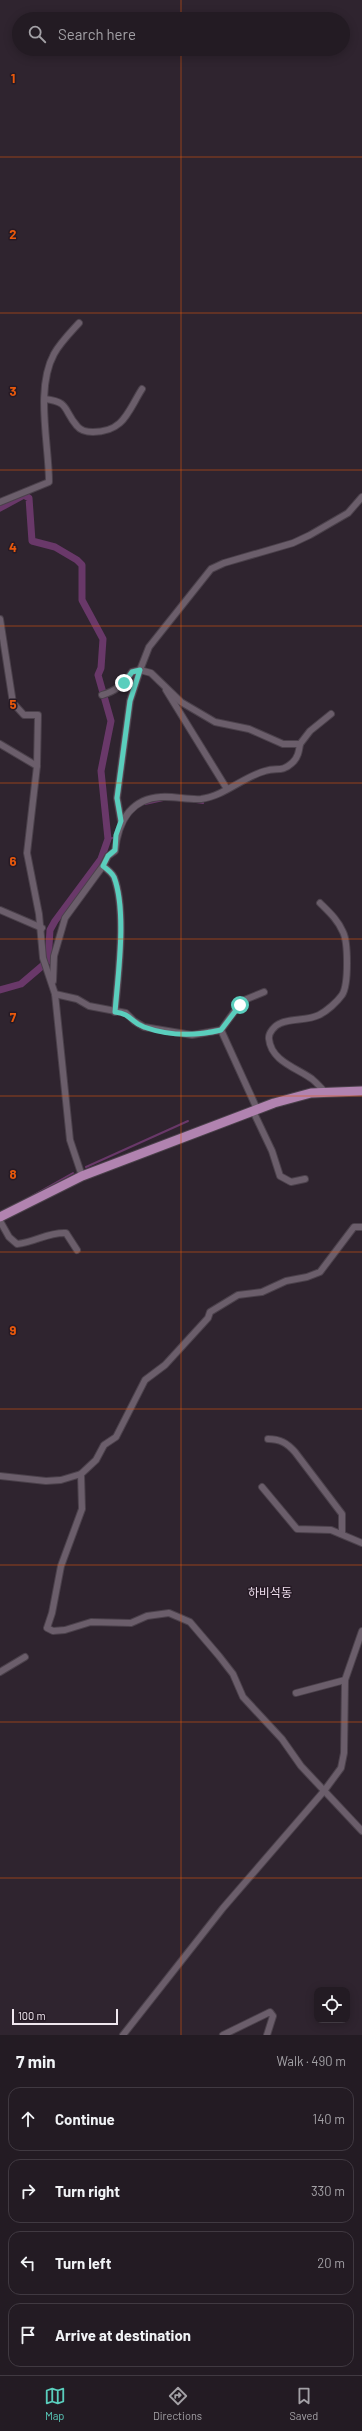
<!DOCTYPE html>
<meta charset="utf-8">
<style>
body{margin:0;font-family:Barlow,"Noto Sans KR",sans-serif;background:#2b242b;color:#f1f3f6}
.controls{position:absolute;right:12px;bottom:12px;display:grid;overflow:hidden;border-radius:8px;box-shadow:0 2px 10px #0003}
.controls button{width:36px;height:36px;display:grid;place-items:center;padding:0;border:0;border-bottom:1px solid #403941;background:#231b23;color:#f1f3f6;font:20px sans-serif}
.scale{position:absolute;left:12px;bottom:10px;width:106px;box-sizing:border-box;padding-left:4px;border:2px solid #f0e7ef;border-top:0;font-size:11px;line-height:14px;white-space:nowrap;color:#f0e7ef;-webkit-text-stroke:3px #261a25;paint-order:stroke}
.stop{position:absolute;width:12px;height:12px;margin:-9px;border:3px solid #5acebd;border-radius:50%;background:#fff}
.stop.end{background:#5acebd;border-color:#fff;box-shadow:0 1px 4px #0008}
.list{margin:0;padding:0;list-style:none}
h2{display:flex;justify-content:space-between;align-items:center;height:52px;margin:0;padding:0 16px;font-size:17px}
h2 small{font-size:13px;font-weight:400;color:#a3a1a6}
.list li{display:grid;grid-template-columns:26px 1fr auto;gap:12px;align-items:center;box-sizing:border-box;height:64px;margin:0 8px 8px;padding:0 8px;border:1px solid #403941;border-radius:12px}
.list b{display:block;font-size:15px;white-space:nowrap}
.list em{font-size:13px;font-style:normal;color:#a3a1a6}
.icon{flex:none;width:22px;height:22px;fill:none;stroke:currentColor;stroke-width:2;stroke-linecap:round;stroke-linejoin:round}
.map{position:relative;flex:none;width:362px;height:2035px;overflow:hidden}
.search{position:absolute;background:#231b23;box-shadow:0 2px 10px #0003;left:12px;right:12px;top:12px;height:44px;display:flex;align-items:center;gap:10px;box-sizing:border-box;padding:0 14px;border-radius:22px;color:#a3a1a6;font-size:15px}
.sheet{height:340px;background:#231b23}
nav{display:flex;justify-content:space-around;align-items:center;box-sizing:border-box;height:56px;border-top:1px solid #403941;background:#231b23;font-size:11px;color:#a3a1a6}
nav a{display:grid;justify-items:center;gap:2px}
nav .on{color:#5acebd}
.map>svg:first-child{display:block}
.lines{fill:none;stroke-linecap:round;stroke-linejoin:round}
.stream{stroke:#693869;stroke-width:2}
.canal{stroke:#693869;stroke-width:7}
.street-casing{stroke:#4b414b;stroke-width:8}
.primary-casing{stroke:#4b414b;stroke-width:11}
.street{stroke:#6b5e6b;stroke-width:6}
.primary{stroke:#b183b0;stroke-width:9}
.route{stroke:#5acebd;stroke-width:5}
.grid{fill:none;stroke:#e8590c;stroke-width:1;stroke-opacity:0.55}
.labels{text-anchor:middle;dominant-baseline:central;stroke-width:3;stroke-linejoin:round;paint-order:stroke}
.quarter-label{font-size:12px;fill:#ecdceb;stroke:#261a25}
.grid-label{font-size:13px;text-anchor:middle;font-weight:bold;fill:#e8590c;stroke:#261a25;stroke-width:3;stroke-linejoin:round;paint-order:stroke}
</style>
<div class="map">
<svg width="362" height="2035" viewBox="0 0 362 2035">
<rect width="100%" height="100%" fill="#2f242f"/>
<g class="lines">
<g class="stream">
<path d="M196,802L203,803"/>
<path d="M145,804L168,799"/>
<path d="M108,839L117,837"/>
<path d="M86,1167L188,1121"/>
<path d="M32,1196L73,1173"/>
</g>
<path class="canal" d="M0,508L24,495L29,498L32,541L55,547L77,560L82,565V600L103,639L101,668L98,675L111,721L101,771L108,839L101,859L55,921L50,930L48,961L21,984L0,990"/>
<g class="street-casing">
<g id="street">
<path d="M45,399C70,402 63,410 77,426C81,431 87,432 93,432C124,432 128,411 142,389"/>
<path d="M0,502L49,482C49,444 35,389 54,354C60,343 70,333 79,323"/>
<path d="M0,619L13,703L24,715H38L37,766L27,853L39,914L43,958L55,994L70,1140L82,1176"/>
<path d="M166,690L227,789"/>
<path d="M102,695C116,691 124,684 132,672L140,670L151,673L181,702L215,722L249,729L283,744H300L310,731L331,714"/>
<path d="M0,744L37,766"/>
<path d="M121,821L117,798L130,701L140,670L149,647L211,569L224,563L293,543L310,535L348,513L362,497"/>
<path d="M103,866C107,869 112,873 114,877C127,911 118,975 115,1012"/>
<path d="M320,903C329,912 338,920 343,932C348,942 349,984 342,995C337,1002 327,1011 319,1015C307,1021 293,1018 281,1023C275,1025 268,1033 269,1039C271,1061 297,1068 312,1079C317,1083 321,1088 325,1092"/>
<path d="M0,910L42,928"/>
<path d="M53,981L54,956L65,918L103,866L108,856L115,851C118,823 129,799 161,797C174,796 188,800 201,799C224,796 243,777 265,771C277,767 281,773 292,763C298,758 299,751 300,744"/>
<path d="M55,994L77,999L89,1006L126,1013L134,1021L144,1027L192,1035L221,1030L242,1001L264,992"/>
<path d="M221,1030L257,1109"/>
<path d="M253,1111L272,1151L280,1176L291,1182L305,1179"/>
<path d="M0,1221L9,1237L17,1244C36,1242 48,1232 66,1233L77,1250"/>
<path d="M268,1439C280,1439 287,1443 295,1452L342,1514V1534"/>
<path d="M81,1474L82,1509L61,1566L52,1613L47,1628L53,1631L65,1630L91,1622L131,1623L147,1616L169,1613L190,1622L219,1656L233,1674L243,1697L282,1739L301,1766L362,1831"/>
<path d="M0,1476L46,1481L61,1480L81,1474L96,1460L104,1445L116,1437L145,1380L165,1365L208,1318L210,1312L238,1295L262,1292L286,1281L307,1277L320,1272L354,1227H362"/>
<path d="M262,1487L297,1529L331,1530L362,1543"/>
<path d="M0,1672L25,1657"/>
<path d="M296,1693L345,1680"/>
<path d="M123,2035L223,1908L324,1791L341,1768L344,1753L345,1680L362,1631"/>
<path d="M223,2035L270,2012L273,2016L267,2035"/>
</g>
</g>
<g class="primary-casing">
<path id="primary" d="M0,1217L82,1176L274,1103L311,1093L362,1091"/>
</g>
<use href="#street" class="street"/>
<use href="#primary" class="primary"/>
</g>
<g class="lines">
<path class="route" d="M124,683L132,672L140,670L130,701L117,798L121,821L116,835L115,850L108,856L103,866C107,869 112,873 114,877C127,911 118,975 115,1012C132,1014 130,1022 144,1027C169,1036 196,1036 221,1030L240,1005"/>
</g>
<path class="grid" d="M181,0V19M181,49V2035M0,157H362M0,313H362M0,470H362M0,626H362M0,783H362M0,939H362M0,1096H362M0,1252H362M0,1409H362M0,1565H362M0,1722H362M0,1878H362"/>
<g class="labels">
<g class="quarter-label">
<text x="270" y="1592">하비석동</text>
</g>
</g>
<g class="grid-label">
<text x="13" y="83">1</text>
<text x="13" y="239">2</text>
<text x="13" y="396">3</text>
<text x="13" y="552">4</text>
<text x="13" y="709">5</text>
<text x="13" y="866">6</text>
<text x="13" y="1022">7</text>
<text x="13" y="1179">8</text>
<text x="13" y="1335">9</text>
</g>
</svg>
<div class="controls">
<button><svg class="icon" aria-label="locate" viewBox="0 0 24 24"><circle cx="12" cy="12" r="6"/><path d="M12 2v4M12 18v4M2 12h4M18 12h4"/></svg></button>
</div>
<div class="scale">100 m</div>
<div class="stop" style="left:240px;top:1005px"></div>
<div class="stop end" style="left:124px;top:683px"></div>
<div class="search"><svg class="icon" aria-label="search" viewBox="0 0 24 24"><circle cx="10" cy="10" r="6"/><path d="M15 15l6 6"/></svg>Search here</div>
</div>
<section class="sheet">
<h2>7 min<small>Walk · 490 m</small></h2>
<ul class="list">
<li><svg class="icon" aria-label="ahead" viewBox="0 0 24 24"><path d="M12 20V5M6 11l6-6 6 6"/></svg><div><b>Continue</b></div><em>140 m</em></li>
<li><svg class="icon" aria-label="right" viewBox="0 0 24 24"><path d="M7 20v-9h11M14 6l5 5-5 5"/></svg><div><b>Turn right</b></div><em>330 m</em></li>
<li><svg class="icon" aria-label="left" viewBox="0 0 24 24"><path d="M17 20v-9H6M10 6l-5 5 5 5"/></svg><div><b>Turn left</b></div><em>20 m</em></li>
<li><svg class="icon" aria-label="arrive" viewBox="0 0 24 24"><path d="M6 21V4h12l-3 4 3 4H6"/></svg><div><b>Arrive at destination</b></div></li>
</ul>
</section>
<nav>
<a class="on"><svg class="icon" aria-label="map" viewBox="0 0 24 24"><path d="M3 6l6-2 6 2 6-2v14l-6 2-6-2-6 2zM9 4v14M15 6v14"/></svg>Map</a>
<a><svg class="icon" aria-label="directions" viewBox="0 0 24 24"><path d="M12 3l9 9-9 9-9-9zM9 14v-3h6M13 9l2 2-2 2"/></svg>Directions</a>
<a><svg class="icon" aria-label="saved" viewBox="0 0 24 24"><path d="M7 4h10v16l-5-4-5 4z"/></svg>Saved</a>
</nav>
